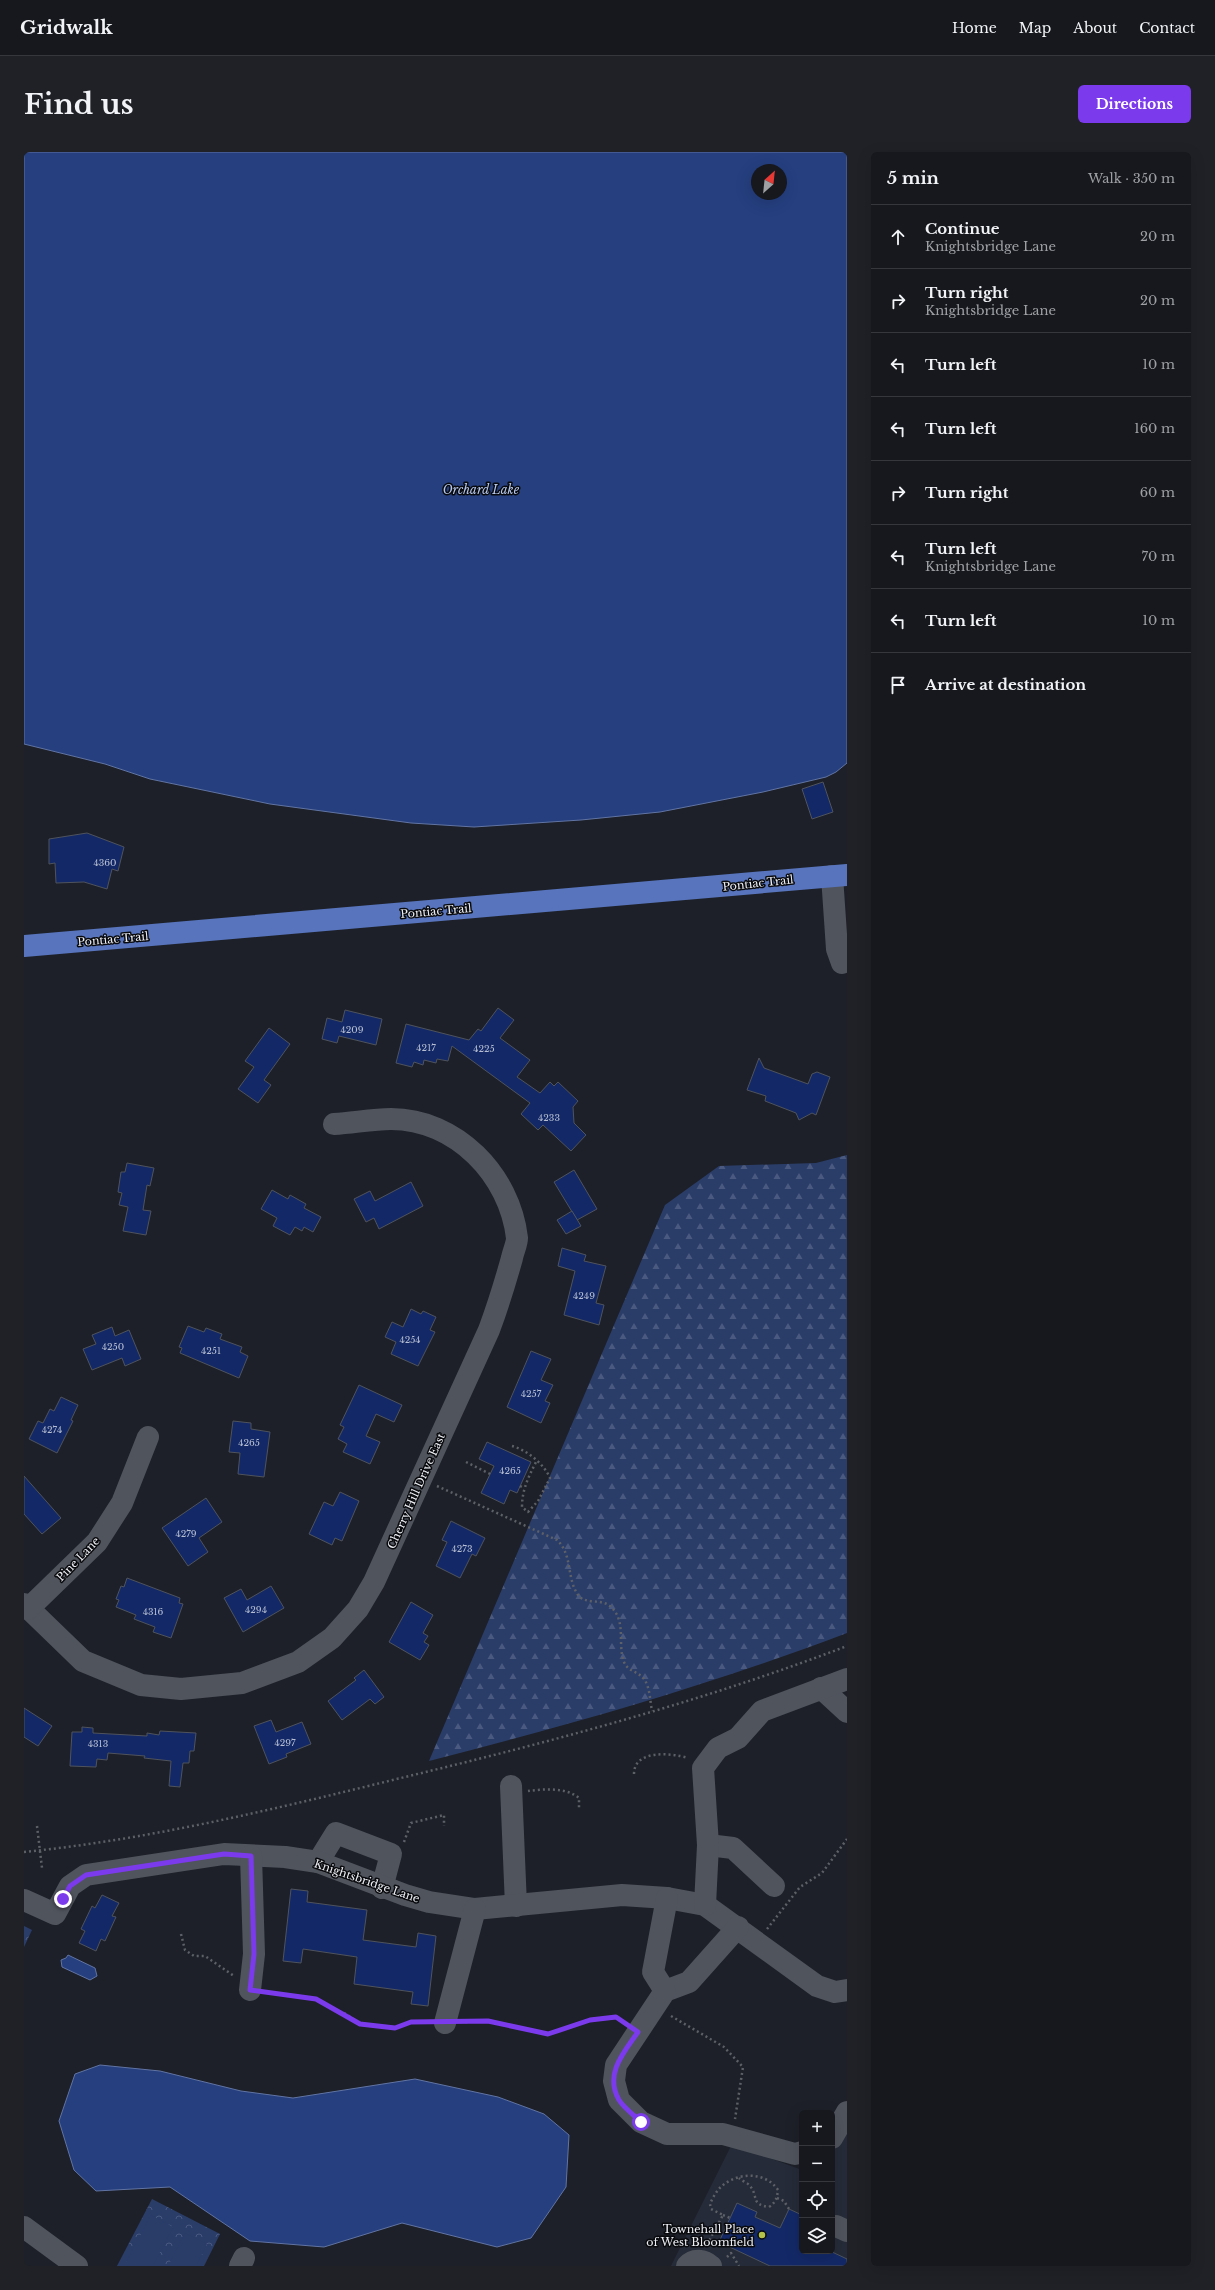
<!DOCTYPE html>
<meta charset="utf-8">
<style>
body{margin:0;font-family:"Libre Baskerville",serif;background:#1f2127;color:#f1f3f6}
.controls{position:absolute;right:12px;bottom:12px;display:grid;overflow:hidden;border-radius:6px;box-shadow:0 4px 16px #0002}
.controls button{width:36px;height:36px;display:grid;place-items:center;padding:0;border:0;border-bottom:1px solid #35373c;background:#16181e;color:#f1f3f6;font:20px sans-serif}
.compass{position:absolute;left:727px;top:12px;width:36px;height:36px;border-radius:50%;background:#16181e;box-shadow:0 4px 16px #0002;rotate:27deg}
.stop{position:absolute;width:12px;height:12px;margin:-9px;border:3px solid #7c3aed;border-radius:50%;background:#fff}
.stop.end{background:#7c3aed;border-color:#fff;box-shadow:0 1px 4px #0008}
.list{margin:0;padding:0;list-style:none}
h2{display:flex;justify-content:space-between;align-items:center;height:52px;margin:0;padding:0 16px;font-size:17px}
h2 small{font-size:13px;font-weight:400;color:#9ea0a4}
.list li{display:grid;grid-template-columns:26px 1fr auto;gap:12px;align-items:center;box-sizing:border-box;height:64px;padding:0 16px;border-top:1px solid #35373c}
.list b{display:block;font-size:15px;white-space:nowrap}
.list p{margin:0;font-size:13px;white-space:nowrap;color:#9ea0a4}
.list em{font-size:13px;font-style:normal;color:#9ea0a4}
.icon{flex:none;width:22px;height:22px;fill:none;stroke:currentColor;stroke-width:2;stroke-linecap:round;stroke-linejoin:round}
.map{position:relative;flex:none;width:823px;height:2114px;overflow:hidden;border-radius:6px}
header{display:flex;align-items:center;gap:24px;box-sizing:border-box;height:56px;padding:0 20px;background:#16181e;border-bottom:1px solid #35373c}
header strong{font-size:19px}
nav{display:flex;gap:22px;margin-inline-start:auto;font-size:14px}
.intro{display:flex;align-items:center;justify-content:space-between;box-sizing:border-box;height:96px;padding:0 24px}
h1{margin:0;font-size:28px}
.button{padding:10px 18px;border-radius:6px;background:#7c3aed;color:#fff;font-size:14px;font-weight:700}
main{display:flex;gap:24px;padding:0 24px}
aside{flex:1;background:#16181e;border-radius:6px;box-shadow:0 4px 16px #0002}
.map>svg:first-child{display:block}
.built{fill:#252b38}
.forest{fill:url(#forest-firs)}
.park{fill:url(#park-crowns)}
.pitch{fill:#2a3d69}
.water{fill:#253f7f;stroke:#6174a3;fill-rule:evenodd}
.building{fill:#132967;stroke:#4f535c}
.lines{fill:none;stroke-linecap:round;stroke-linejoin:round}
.path{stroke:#5d6067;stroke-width:2.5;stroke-dasharray:2 3;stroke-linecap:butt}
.minor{stroke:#50545d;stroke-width:22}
.major{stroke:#5774bc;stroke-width:22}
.route{stroke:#7c3aed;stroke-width:5}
.poi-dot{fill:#b4c24a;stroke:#090a0d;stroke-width:1.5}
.labels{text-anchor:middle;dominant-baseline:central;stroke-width:3;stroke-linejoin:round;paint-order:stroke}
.number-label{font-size:9px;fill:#b7bed2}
.street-label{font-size:11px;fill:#eef0f6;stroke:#090a0d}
.poi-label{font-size:11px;fill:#eef0f6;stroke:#090a0d;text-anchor:end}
.water-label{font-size:12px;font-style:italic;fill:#b6c8ee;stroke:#090a0d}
</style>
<header>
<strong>Gridwalk</strong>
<nav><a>Home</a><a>Map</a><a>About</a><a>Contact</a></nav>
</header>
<div class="intro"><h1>Find us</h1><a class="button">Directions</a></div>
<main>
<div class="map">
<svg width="823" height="2114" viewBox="0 0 823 2114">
<defs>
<pattern id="forest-firs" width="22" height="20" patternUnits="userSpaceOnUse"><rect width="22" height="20" fill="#2a3d69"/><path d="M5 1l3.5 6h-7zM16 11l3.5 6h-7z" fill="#49597f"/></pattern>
<pattern id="park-crowns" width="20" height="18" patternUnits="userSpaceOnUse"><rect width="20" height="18" fill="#2a3d69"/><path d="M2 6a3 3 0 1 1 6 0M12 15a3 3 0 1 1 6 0" fill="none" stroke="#49597f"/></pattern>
</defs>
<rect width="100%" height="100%" fill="#1d2028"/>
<path class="built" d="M823,1967V2114H647L708,1992L778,2018V2099H808V1999Z"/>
<path class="forest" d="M823,1003V1481C686,1533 546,1573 405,1609L641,1053L695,1014L792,1011Z"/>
<g class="park">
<path d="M0,1774L8,1778L0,1795Z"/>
<path d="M128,2047L196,2082L180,2114H93Z"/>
</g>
<g class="pitch">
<path d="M127,2063L149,2075L129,2114H105L101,2112Z"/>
<path d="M161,2081L183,2092L172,2114H144Z"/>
</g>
<g class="water">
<path d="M0,0H823V611L812,620L802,625L739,640L636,660L557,668L450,675L387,671L246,652L126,627L81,612L0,592ZM733,18H757V42H733Z"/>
<path d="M44,1803L71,1816L73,1824L66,1828L38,1815L37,1808L42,1806Z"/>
<path d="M76,1913L136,1919L217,1939L269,1946L391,1927L474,1945L520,1962L545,1983L542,2035L507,2086L473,2095L378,2071L300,2095L226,2089L146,2035L72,2039L50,2018L35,1969L51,1922Z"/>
</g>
<g class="building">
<path d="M799,630L809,660L788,667L778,637Z"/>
<path d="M63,681L100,695L94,719L88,717L83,737L60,730L32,731L31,711L25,712V687Z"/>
<path d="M474,856L490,868L476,886L506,908L493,925L516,941L526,930L530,934L534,930L554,949L549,955L550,971L562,983L547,999L519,973L514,978L497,962L506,951L428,894L424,909L413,907L412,911L400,908L399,913L390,910L388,915L372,911L382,872L445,888L454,877L457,879Z"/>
<path d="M321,858L358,867L352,893L315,884L313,891L298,887L303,866L318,870Z"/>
<path d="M245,876L266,892L240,928L247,933L234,951L214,937L230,915L221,909Z"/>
<path d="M735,906L740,916L784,932L788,922L793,920L806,925L792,963L788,961L775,968L772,961L741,949L742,944L723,938Z"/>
<path d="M103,1011L130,1016L126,1034L123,1033L119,1058L127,1059L122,1083L99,1079L104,1055L95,1053L98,1041L94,1040L97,1020H101Z"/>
<path d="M550,1018L573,1057L553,1068L530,1030Z"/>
<path d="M387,1030L399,1054L355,1077L350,1066L342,1070L330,1047L346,1039L351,1049Z"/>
<path d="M248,1038L264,1047L266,1043L282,1052L280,1056L297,1065L289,1080L280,1075L278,1079L271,1075L266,1083L249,1074L253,1066L237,1057Z"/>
<path d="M548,1059L557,1074L542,1082L533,1068Z"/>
<path d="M538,1096L562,1103L560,1109L582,1114L572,1151L580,1153L575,1173L540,1163L551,1119L534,1114Z"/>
<path d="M387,1157L397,1162L399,1159L412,1165L406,1178L411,1180L394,1214L367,1202L372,1190L361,1185L368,1170L379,1175Z"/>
<path d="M164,1174L180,1180L182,1176L198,1182L196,1187L218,1195L216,1200L224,1204L215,1226L156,1201L158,1196L155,1195Z"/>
<path d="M88,1175L91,1184L105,1178L117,1207L101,1214L98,1206L68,1218L59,1197L72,1192L68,1183Z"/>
<path d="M507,1199L527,1207L517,1228L529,1233L521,1249L526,1251L517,1271L483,1255Z"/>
<path d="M335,1233L378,1253L370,1270L352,1262L342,1284L356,1290L346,1312L319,1300L323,1292L314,1287L320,1275L316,1273Z"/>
<path d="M37,1245L54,1253L47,1268L49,1269L33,1301L5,1287L14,1269L19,1271L26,1257L30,1259Z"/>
<path d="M209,1269L227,1271V1277L246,1280L240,1325L214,1322L216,1301L205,1300Z"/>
<path d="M463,1290L507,1310L493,1341L486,1338L480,1352L457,1341L470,1314L455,1307Z"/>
<path d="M0,1324L37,1366L18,1382L0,1362Z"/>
<path d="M316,1340L335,1349L318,1389L311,1386L308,1393L285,1382L300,1350L309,1354Z"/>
<path d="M182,1346L198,1370L175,1386L184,1400L164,1414L138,1376Z"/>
<path d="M427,1369L461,1386L452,1404L448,1402L436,1426L412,1414L423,1390L418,1388Z"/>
<path d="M103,1426L156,1446L155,1451L159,1452L147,1486L129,1480L131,1475L110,1467L112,1463L92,1455L95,1448L92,1447L97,1434L100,1435Z"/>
<path d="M247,1434L260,1456L219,1480L200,1446L217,1437L223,1448Z"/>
<path d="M387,1450L409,1463L399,1481L404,1484L400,1490L405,1493L396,1508L365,1490Z"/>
<path d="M340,1518L360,1545L351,1552L346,1547L318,1568L304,1549L332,1528L330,1526Z"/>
<path d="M0,1556L28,1574L14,1594L0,1585Z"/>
<path d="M247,1568L252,1580L278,1570L287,1592L262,1602L263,1605L245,1612L230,1574Z"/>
<path d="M58,1575L69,1576V1581L123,1584V1581L135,1583L136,1579L172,1581L170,1599H166L165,1611H159L156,1635L145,1634L147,1609L120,1606L121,1604L84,1601L83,1608L73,1607L72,1615L46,1614L48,1580H58Z"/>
<path d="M267,1737L284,1739L283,1750L343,1758L339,1788L392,1795L394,1781L412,1784L404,1854L387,1852L389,1840L330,1832L333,1805L279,1797L277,1811L259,1809Z"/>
<path d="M78,1743L95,1751L88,1764L92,1765L81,1789L77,1787L72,1799L55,1791L61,1779L57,1777L68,1754L71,1756Z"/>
<path d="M713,2051L733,2060L731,2065L756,2076L765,2057L778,2063V2099H806L823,2107V2114H746L695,2090Z"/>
</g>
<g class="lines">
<g class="path">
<path d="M488,1294C503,1298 520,1312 526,1326L514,1349L504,1360L498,1355C498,1337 505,1324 513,1308"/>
<path d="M442,1310L466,1322"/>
<path d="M413,1334L533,1388C549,1403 542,1425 554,1443C561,1453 578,1446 587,1455C603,1470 593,1492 600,1510C604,1520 614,1519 620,1527C626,1535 626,1549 628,1559"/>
<path d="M496,1334L500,1336"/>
<path d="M610,1622C610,1597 648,1601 664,1606"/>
<path d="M504,1639C520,1637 542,1635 555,1646V1656"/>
<path d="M13,1674L18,1716"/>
<path d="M380,1690L387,1671L420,1663V1674"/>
<path d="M0,1700C129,1687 255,1656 381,1625C531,1589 679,1549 823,1494"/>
<path d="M743,1777L776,1735L798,1721L823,1687"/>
<path d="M157,1782L161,1798L170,1804H181L210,1824"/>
<path d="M244,1840L292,1847L304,1855L322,1862L336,1872L371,1876L387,1870H404"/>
<path d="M647,1864L700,1895L719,1915L711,1967"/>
<path d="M441,1870L464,1869L524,1882L567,1868L591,1865L599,1870"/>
<path d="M753,2046L760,2049L765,2057"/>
<path d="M699,2063L706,2066"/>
<path d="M688,2093L686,2087L699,2063L687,2057L686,2052C688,2047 691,2042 694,2038C709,2020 741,2018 754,2038C753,2046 752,2050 745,2055C726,2052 735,2045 726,2034C724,2031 718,2029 715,2026"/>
<path d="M703,2105L707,2101L715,2114"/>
</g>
<g class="minor">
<path d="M808,724L813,797L818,811"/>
<path d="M0,1452L59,1509L117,1533L157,1537L218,1531L274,1510L308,1486L334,1457L350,1430L465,1178C474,1154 481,1131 488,1106C489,1100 493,1092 493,1086C486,1023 432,967 367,967C348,967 329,971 310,972"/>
<path d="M4,1457L73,1390L98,1351L124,1285"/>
<path d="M797,1536L823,1560"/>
<path d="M487,1634L492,1754"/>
<path d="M684,1693L709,1696L750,1734"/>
<path d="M294,1710L312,1681L367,1702L358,1736"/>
<path d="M0,1748L31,1762L46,1734L62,1723L200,1702L261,1705L294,1710L381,1743L405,1750L451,1757L598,1743L643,1746L681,1753L793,1834L811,1840L823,1838"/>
<path d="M681,1753L684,1693L679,1616L694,1596L714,1586L738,1559L823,1527"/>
<path d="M714,1775L665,1830L641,1839L592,1913L590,1929L595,1948L617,1970L643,1982H699L771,2002L778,2000"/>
<path d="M226,1838L230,1802L227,1704"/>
<path d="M641,1839L629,1820L643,1746"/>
<path d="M421,1871L451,1757"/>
<path d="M808,1986L823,1960"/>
<path d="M812,2074L823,2079"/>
<path d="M0,2075L53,2114"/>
<path d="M216,2114L220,2106"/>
<path d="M663,2114C670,2106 680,2108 687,2114"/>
</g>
<path class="major" d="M0,794L823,723"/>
</g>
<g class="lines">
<path class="route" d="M39,1747L46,1734L62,1723L200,1702L227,1704L230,1802L226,1838L292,1847L336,1872L371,1876L387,1870L464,1869L524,1882L566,1868L592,1865L614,1880C600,1900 580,1922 595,1948C600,1956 610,1963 617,1970"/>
</g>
<circle class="poi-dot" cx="738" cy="2083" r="4"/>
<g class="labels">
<g class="number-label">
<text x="81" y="710">4360</text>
<text x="328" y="877">4209</text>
<text x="402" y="895">4217</text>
<text x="460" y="896">4225</text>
<text x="525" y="965">4233</text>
<text x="560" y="1143">4249</text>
<text x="386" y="1187">4254</text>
<text x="89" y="1194">4250</text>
<text x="187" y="1198">4251</text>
<text x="507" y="1241">4257</text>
<text x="28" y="1277">4274</text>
<text x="225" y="1290">4265</text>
<text x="486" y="1318">4265</text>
<text x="162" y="1381">4279</text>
<text x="438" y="1396">4273</text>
<text x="232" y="1457">4294</text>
<text x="129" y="1459">4316</text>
<text x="261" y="1590">4297</text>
<text x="74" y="1591">4313</text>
</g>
<g class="street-label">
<text transform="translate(734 731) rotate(-6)">Pontiac Trail</text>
<text transform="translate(412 759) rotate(-5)">Pontiac Trail</text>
<text transform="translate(89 787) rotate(-5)">Pontiac Trail</text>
<text transform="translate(392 1339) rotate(-66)">Cherry Hill Drive East</text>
<text transform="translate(54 1407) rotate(-46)">Pine Lane</text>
<text transform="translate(343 1729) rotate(19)">Knightsbridge Lane</text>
</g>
<g class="poi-label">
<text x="730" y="2077">Townehall Place<tspan x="730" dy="13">of West Bloomfield</tspan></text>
</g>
<g class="water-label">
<text x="457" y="337">Orchard Lake</text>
</g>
</g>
</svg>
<div class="controls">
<button>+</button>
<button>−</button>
<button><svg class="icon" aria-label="locate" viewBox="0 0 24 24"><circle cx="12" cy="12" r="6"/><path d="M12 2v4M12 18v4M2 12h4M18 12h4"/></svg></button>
<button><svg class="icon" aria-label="layers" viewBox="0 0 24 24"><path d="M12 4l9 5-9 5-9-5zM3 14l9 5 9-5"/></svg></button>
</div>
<svg class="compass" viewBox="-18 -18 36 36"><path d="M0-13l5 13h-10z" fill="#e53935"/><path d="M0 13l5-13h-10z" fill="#9ea0a4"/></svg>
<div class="stop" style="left:617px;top:1970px"></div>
<div class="stop end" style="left:39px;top:1747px"></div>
</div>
<aside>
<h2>5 min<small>Walk · 350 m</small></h2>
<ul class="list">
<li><svg class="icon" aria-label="ahead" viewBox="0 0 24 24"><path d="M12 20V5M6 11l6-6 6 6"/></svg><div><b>Continue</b><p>Knightsbridge Lane</p></div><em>20 m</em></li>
<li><svg class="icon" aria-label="right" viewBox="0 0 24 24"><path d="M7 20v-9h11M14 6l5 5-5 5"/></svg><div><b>Turn right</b><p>Knightsbridge Lane</p></div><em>20 m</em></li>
<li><svg class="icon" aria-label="left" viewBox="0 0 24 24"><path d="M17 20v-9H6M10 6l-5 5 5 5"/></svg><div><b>Turn left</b></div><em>10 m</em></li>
<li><svg class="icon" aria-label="left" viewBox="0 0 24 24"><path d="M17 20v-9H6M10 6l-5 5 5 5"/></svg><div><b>Turn left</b></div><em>160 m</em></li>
<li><svg class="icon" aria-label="right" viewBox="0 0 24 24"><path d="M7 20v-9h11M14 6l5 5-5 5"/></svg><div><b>Turn right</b></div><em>60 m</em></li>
<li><svg class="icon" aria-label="left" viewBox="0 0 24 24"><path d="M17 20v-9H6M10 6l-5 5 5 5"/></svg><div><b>Turn left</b><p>Knightsbridge Lane</p></div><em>70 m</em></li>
<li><svg class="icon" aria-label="left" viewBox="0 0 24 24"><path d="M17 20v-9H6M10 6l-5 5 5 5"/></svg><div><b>Turn left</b></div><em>10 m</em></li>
<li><svg class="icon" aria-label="arrive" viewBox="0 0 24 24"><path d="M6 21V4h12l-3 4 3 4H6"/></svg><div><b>Arrive at destination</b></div></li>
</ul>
</aside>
</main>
